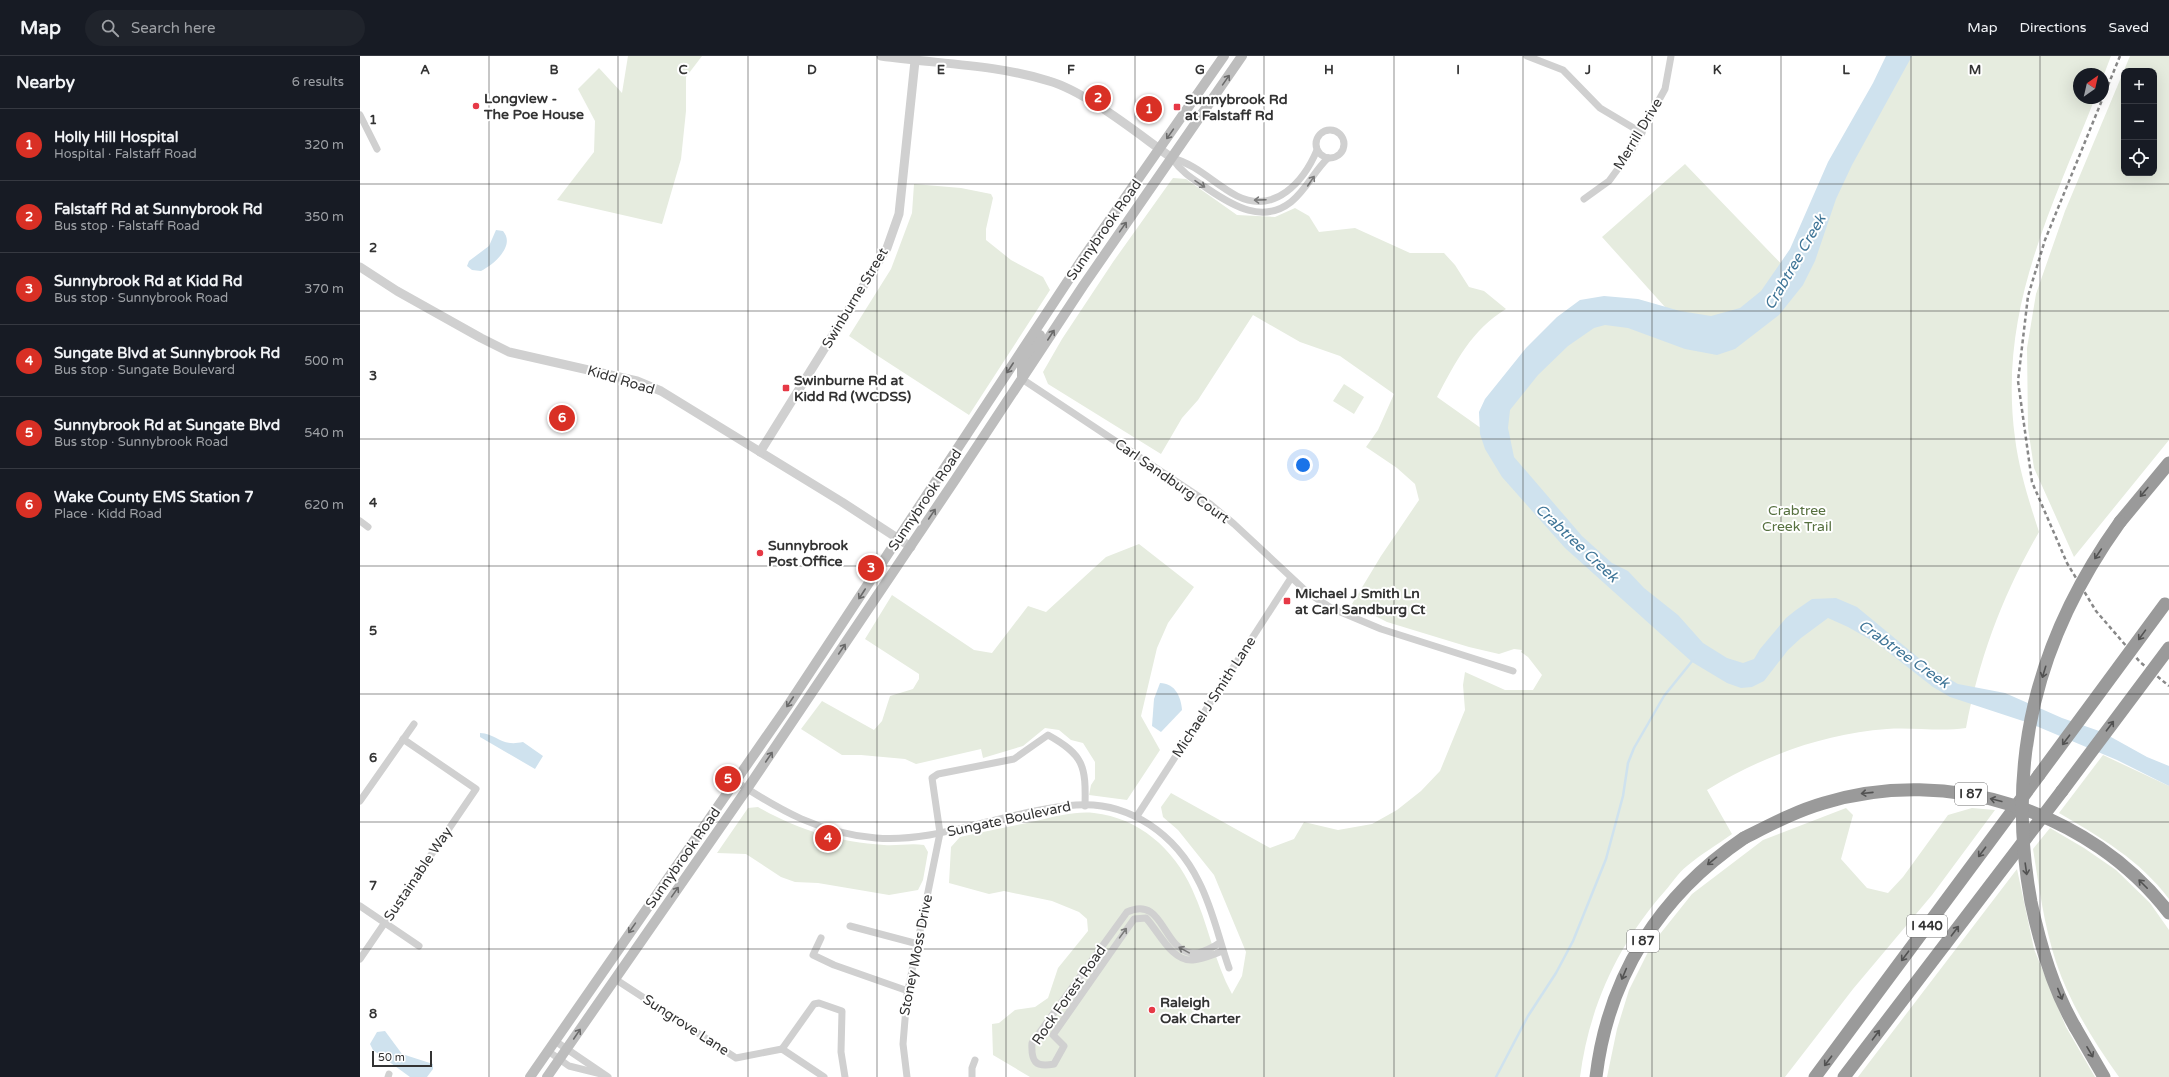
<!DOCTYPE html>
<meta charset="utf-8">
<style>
body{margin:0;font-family:"Varela Round",sans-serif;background:#20242c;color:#f1f3f6}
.controls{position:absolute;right:12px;top:12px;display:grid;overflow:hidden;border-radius:8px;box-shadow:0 4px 16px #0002}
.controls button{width:36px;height:36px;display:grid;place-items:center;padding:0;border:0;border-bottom:1px solid #363941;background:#171b24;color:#f1f3f6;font:20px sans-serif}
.compass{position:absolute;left:1713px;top:12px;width:36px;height:36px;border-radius:50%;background:#171b24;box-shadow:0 4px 16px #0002;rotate:34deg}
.scale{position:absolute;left:12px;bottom:10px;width:60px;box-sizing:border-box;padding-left:4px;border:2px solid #333;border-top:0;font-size:11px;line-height:14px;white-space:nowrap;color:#333;-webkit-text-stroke:3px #fff;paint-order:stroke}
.you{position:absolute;left:943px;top:409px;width:14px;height:14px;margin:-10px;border:3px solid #fff;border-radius:50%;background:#1a73e8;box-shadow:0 0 0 6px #1a73e833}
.badge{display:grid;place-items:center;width:26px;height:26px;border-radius:50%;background:#d93025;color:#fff;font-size:13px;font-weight:700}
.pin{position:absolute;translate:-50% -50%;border:2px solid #fff;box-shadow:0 1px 4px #0006}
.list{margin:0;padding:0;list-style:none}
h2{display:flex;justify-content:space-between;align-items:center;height:52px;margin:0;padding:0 16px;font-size:17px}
h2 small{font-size:13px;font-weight:400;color:#9ea1a6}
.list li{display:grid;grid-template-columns:26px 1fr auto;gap:12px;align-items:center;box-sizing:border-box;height:72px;padding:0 16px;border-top:1px solid #363941}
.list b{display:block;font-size:15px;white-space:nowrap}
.list p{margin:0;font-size:13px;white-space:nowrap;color:#9ea1a6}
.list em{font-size:13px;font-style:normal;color:#9ea1a6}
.icon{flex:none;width:22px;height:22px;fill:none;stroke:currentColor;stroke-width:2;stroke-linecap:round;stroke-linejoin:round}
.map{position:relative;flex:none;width:1809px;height:1021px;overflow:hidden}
header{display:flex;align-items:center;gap:24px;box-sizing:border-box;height:56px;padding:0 20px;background:#171b24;border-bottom:1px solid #363941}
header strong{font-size:19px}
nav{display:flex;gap:22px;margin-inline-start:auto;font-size:14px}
.search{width:280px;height:36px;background:#20242c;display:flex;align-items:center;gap:10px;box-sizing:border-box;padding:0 14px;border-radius:22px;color:#9ea1a6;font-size:15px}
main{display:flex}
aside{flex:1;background:#171b24}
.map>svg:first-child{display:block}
.green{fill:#e6ecdf;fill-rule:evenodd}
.water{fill:#cfe2ee}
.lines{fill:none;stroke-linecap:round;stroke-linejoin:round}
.stream{stroke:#cfe2ee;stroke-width:2.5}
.minor{stroke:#d0d0d0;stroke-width:7}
.tertiary{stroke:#d0d0d0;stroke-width:9}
.secondary{stroke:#bdbdbd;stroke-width:10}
.motorway{stroke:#9a9a9a;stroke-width:13}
.rail{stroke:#888;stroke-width:2.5;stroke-dasharray:4 3;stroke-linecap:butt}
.motorway-bridge{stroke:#9a9a9a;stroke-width:13}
.oneway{stroke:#6a6a6a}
.oneway2{stroke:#7a7a7a}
.oneway3{stroke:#525252}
.grid{fill:none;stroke:#333;stroke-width:1;stroke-opacity:0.55}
.poi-dot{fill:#e63946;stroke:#fff;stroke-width:1.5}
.labels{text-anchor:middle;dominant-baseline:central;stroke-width:4;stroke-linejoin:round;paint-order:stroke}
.shield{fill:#fff;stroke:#707070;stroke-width:1}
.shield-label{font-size:13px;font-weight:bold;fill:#333}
.poi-label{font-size:14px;font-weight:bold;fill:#333;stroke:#fff;text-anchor:start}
.street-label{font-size:14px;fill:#333;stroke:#fff}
.park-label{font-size:14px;fill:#56703f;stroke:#fff}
.water-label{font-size:15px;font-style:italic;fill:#3f7597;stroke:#fff}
.grid-label{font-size:13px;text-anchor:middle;font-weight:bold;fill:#333;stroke:#fff;stroke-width:4;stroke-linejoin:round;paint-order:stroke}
</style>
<header>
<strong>Map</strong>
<div class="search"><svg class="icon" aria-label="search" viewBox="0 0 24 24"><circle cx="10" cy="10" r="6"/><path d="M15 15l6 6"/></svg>Search here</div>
<nav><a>Map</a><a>Directions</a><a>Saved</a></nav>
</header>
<main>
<aside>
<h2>Nearby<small>6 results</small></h2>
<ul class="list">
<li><span class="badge">1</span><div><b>Holly Hill Hospital</b><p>Hospital · Falstaff Road</p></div><em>320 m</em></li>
<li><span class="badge">2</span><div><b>Falstaff Rd at Sunnybrook Rd</b><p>Bus stop · Falstaff Road</p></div><em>350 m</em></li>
<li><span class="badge">3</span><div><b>Sunnybrook Rd at Kidd Rd</b><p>Bus stop · Sunnybrook Road</p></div><em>370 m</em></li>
<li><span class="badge">4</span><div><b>Sungate Blvd at Sunnybrook Rd</b><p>Bus stop · Sungate Boulevard</p></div><em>500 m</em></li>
<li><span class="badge">5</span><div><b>Sunnybrook Rd at Sungate Blvd</b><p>Bus stop · Sunnybrook Road</p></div><em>540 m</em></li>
<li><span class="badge">6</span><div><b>Wake County EMS Station 7</b><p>Place · Kidd Road</p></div><em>620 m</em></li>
</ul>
</aside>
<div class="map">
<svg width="1809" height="1021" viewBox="0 0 1809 1021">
<rect width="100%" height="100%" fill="#fff"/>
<g class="green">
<path d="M268,0H342L326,21V55L321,103L302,168L197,144L234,96L235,65L218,33L239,12L262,37Z"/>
<path d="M1539,0H1751L1743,21V18H1719V42H1735C1690,157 1638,255 1655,382C1659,414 1669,445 1679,476C1643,538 1619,602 1606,672C1580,676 1553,671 1527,673C1462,678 1403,700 1347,734L1372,778C1357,789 1341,798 1327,810C1318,817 1312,827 1305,835C1258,888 1229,951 1220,1021H670L633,999L632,968L639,967L655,954L675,951L688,942L698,912L728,875L727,863L719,856L692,845L644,835L629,838L589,827L591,791L600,781C627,775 653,770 680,764C697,760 717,755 734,757C779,762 814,793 832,833C848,867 854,905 872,938L882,920L886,896L854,819L818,774L803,761L801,751L811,737L910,792L934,783L944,766L978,774L1012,768L1037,754L1061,735L1080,715L1105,654L1103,629L1105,616L1145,634H1173L1182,619L1168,601L1161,596L1162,594L1154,593L1139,598L1109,591L1027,566L992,548L1021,500L1059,444L1055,428L1037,412L1006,391L1018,374L1034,338L980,300L940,286L893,259L838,344L822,362L801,398L688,328L683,316L702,283L753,206L810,126L813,122L826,123L877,159L915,161L935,152L949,160L959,176L995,172L1050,197H1084L1095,209L1109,231L1124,235L1146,253C1112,273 1095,307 1077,341L1125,375L1207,258L1323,271L1242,181L1325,108L1430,217Z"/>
<path d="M1770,0H1809V384L1714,501L1674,412L1668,372L1667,292L1676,238L1705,155ZM1764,15H1794V117H1764Z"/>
<path d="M554,128L601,132L631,138L633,142L626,173V184L651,204L683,221L690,234L609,359L518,300L489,280L531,213L552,157Z"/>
<path d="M984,328L1004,341L994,358L973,345Z"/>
<path d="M779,488L834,531L808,567L797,592L781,660L800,694L767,744L729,739L731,729L735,723V706L723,687L711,684L699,674L685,672L663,690L623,702L621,693L556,708L545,703L501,699H482L441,673L462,645L514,674L522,665L530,640L553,633L559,623V618L505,583L532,539L614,594L632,597L668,550L686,556L746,501Z"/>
<path d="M1743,699L1809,730V843C1780,804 1740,781 1699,757Z"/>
<path d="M398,751C438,774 478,786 524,789C537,790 551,787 564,789L568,796L563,824L558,834L529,839L458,827L435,826L421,821L386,798L357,797L388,752Z"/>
<path d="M1486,752L1493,759L1481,803L1507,832L1528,837L1543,821L1588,759L1612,752L1635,754L1572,839L1493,933L1425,1021H1247L1257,973L1269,934L1292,888L1332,838L1403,784Z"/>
<path d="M1690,772L1724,792L1756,814L1790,847L1809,874V1021H1759C1734,986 1710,948 1696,906C1684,870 1679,830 1673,793Z"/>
<path d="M1657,813L1674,893L1706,971L1735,1021H1498Z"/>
</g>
<g class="water">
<path d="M1526,0H1552L1492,109L1476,143L1455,205L1443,229L1419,259L1375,293L1357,299L1325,293L1268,272L1245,269L1234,272L1208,290L1178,319L1150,354L1148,372L1154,401L1222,480L1252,507L1268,515L1284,532L1318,559L1343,587L1367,602L1383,607L1394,603L1400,593L1426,562L1436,554L1452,543L1476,542L1497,551L1572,613L1598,628L1645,637L1702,662L1742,676L1787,701L1809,710V730L1757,704L1669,667L1590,641L1573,631L1518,588L1488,571L1468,562L1441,582L1428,594L1404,625L1392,631L1381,632L1367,627L1332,606L1205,492L1142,421L1125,393L1120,378L1119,356L1125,343L1166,292L1197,261L1220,244L1244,240L1278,243L1320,255L1351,260L1380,252L1401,235L1430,193L1468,106L1513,27Z"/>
<path d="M136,174L143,175C156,190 133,209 121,215L112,214L107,210L109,205L129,190Z"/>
<path d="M800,627C815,627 821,641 822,654L801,676L792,670L794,643Z"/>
<path d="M120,677C138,678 140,691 163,686L183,700L175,713L120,681Z"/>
<path d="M25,975L42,998L73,1008V1013L67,1021H50L13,994L10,988L17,976Z"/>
</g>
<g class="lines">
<path class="stream" d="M1136,1021L1168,960L1196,917L1213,885L1246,803L1263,740L1268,707L1274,692L1304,640L1333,604"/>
<g class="minor">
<path d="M1167,0L1203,14L1240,52L1282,77"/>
<path d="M0,59L17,93"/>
<circle cx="970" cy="88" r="14"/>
<path d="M812,102C822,117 833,123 848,133C873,150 903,168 931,146C947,133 954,115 968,102"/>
<path d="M812,102C838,109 854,128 877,140C915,159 944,125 957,94"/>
<path d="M1224,143L1249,125L1271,95L1305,33L1311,0"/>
<path d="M662,323L850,448L874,468L947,536L971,552L1021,573L1153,615"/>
<path d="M0,465L8,471"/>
<path d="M375,725C421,755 459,777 516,782C554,785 591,775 627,766C656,759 686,751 716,749C770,745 816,779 839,826C853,853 859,884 869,912"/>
<path d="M0,745L54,668"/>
<path d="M777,760L931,522"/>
<path d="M0,850L59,890"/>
<path d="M490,870L558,888"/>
<path d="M461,882L453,899L474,909L548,935"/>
<path d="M860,887C852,891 841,899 831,897C802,892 803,839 767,856L672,987C671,1005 675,1012 694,1008L704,990L693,979L774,863L786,862C799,876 812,906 833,904C844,903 854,898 863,895"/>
<path d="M0,903L116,733L43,683"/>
<path d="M255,923L376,1002L422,993L464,1021"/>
<path d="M195,985L248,1021"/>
<path d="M422,993L454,948L459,947L482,955L481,996L485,1021"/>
<path d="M188,995L209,1010L241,1018"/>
<path d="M28,1021L29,1018"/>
<path d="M547,1021L543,988L547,939L580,777L572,722L578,718L654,703L688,679C724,699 726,710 725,750"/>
<path d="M612,1021V1012L615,1004"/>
</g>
<g class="tertiary">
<path d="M521,0C576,8 635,8 689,25C727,36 778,78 812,102"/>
<path d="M0,211L37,235L121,282L149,296L277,325L301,335L482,446L551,491"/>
<path d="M400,396L527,192L539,158L555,5"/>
</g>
<g class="secondary">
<path d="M662,323V310L680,279"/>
<path d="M170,1021L427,651L723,202L864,0"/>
<path d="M187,1021L387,733L595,424L723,230L882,0"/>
</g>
<g class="motorway">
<path d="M1760,466L1809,407"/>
<path d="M1715,971L1744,1021"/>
<path d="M1236,1021C1248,920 1300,839 1384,782"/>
<path d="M1455,1021L1679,719"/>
<path d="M1484,1021L1702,735"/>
</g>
<path class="rail" d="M1760,0L1685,184L1668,240L1658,325L1672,426L1707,507L1736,555L1780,606L1809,630"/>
<g class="motorway-bridge">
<path d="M1679,719L1805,548"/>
<path d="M1702,735L1809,592"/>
<path d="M1384,782C1410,769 1436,755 1464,747C1589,709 1730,755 1809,857"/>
<path d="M1715,971C1693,933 1680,889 1671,846C1645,705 1677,582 1760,466"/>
</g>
</g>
<defs><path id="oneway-shaft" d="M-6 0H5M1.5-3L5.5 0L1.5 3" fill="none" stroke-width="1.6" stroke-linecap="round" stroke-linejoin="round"/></defs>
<g class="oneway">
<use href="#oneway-shaft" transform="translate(866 24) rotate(-55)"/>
<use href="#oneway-shaft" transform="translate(810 78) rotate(125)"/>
<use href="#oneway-shaft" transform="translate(763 171) rotate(-55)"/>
<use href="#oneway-shaft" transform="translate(691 279) rotate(-57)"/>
<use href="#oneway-shaft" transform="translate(650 312) rotate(123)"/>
<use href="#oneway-shaft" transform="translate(572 458) rotate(-56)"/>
<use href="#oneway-shaft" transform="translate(502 538) rotate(123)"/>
<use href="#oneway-shaft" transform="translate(482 593) rotate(-56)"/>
<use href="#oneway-shaft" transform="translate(430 646) rotate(124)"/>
<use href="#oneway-shaft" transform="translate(409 701) rotate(-56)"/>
<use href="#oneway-shaft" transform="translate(315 836) rotate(-55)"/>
<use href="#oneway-shaft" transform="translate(272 872) rotate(125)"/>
<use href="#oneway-shaft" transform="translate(217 978) rotate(-56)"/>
</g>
<g class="oneway2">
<use href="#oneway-shaft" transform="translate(951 125) rotate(-56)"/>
<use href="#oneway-shaft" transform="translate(840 128) rotate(34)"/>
<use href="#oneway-shaft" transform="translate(900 144) rotate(178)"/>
<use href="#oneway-shaft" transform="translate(763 877) rotate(-54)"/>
<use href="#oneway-shaft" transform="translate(824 894) rotate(-151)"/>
</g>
<g class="oneway3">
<use href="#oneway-shaft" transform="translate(1784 436) rotate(130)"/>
<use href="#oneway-shaft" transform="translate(1738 498) rotate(124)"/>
<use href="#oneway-shaft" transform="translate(1782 579) rotate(126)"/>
<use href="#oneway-shaft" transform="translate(1684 616) rotate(107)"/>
<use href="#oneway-shaft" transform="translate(1750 670) rotate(-53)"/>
<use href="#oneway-shaft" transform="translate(1706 684) rotate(127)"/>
<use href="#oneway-shaft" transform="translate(1507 737) rotate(174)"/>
<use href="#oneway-shaft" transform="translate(1636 744) rotate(-166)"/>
<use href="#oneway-shaft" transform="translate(1622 796) rotate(127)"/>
<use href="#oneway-shaft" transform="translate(1352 805) rotate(141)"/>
<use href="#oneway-shaft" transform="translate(1666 813) rotate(82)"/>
<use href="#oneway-shaft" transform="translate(1783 828) rotate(-135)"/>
<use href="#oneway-shaft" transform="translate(1595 875) rotate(-53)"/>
<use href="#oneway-shaft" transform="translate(1545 900) rotate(127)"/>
<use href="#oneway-shaft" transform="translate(1264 918) rotate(113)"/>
<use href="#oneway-shaft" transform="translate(1700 938) rotate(68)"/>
<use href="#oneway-shaft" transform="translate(1516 979) rotate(-53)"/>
<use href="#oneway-shaft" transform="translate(1730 996) rotate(60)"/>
<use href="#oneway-shaft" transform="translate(1468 1005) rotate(127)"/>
</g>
<path class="grid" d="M129,0V1021M258,0V1021M388,0V1021M517,0V1021M646,0V1021M775,0V1021M904,0V1021M1034,0V1021M1163,0V1021M1292,0V1021M1421,0V1021M1551,0V1021M1680,0V1021M0,128H1809M0,255H1809M0,383H1809M0,510H1809M0,638H1809M0,766H1809M0,893H1809"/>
<g class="poi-dot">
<circle cx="116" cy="50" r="4"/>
<rect x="813" y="47" width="8" height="8" rx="2"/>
<rect x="422" y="328" width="8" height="8" rx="2"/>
<circle cx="400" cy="497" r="4"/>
<rect x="923" y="541" width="8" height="8" rx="2"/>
<circle cx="792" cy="954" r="4"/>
</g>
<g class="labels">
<g class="shield">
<rect x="1595" y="727" width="32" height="22" rx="3"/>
<rect x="1547" y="859" width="40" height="22" rx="3"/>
<rect x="1267" y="874" width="32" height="22" rx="3"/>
</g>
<g class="shield-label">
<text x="1611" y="738">I 87</text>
<text x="1567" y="870">I 440</text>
<text x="1283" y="885">I 87</text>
</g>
<g class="poi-label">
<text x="124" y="42">Longview -<tspan x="124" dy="16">The Poe House</tspan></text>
<text x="825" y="43">Sunnybrook Rd<tspan x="825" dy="16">at Falstaff Rd</tspan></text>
<text x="434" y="324">Swinburne Rd at<tspan x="434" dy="16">Kidd Rd (WCDSS)</tspan></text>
<text x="408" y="489">Sunnybrook<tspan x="408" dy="16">Post Office</tspan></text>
<text x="935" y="537">Michael J Smith Ln<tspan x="935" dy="16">at Carl Sandburg Ct</tspan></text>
<text x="800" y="946">Raleigh<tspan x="800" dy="16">Oak Charter</tspan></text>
</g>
<g class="street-label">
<text transform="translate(1278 78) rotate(-59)">Merrill Drive</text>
<text transform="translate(744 174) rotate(-55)">Sunnybrook Road</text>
<text transform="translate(495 242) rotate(-59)">Swinburne Street</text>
<text transform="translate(261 324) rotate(17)">Kidd Road</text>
<text transform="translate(812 425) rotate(35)">Carl Sandburg Court</text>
<text transform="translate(565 444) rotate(-56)">Sunnybrook Road</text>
<text transform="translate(854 641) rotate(-57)">Michael J Smith Lane</text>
<text transform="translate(649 763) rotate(-12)">Sungate Boulevard</text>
<text transform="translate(323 802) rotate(-55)">Sunnybrook Road</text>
<text transform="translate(58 818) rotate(-56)">Sustainable Way</text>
<text transform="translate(556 899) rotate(-79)">Stoney Moss Drive</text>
<text transform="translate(709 939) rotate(-55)">Rock Forest Road</text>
<text transform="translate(326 969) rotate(33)">Sungrove Lane</text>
</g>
<g class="park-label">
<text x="1437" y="454">Crabtree<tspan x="1437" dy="16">Creek Trail</tspan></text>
</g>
<g class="water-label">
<text transform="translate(1435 206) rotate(-60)">Crabtree Creek</text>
<text transform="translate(1217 487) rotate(43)">Crabtree Creek</text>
<text transform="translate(1544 598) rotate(35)">Crabtree Creek</text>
</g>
</g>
<g class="grid-label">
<text x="65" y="18">A</text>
<text x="194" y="18">B</text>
<text x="323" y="18">C</text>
<text x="452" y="18">D</text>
<text x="581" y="18">E</text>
<text x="711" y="18">F</text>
<text x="840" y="18">G</text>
<text x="969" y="18">H</text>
<text x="1098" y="18">I</text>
<text x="1228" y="18">J</text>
<text x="1357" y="18">K</text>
<text x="1486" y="18">L</text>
<text x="1615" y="18">M</text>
<text x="13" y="68">1</text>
<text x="13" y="196">2</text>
<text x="13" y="324">3</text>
<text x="13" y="451">4</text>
<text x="13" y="579">5</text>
<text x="13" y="706">6</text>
<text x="13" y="834">7</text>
<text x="13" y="962">8</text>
</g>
</svg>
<div class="controls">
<button>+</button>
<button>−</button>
<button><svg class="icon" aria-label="locate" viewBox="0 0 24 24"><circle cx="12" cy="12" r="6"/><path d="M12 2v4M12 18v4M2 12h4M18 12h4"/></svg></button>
</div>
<svg class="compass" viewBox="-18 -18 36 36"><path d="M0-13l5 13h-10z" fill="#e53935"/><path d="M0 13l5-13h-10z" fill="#9ea1a6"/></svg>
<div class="scale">50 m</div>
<div class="you"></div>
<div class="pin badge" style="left:789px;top:53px">1</div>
<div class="pin badge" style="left:738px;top:42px">2</div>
<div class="pin badge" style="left:511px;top:512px">3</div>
<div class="pin badge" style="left:468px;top:782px">4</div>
<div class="pin badge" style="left:368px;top:723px">5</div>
<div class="pin badge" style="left:202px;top:362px">6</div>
</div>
</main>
